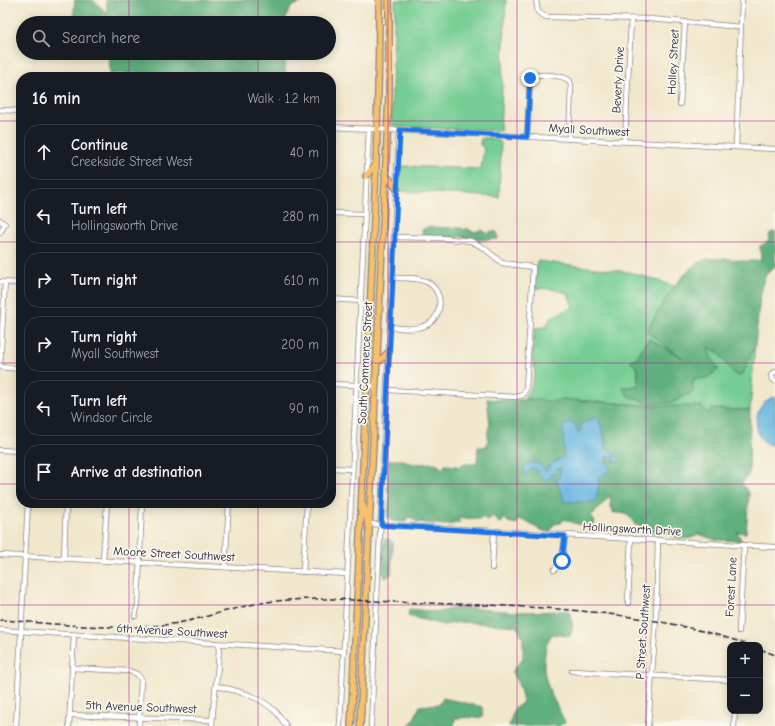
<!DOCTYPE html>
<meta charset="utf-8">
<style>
body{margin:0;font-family:"Comic Neue",sans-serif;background:#20242c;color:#f1f3f6}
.controls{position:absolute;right:12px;bottom:12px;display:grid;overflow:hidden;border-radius:8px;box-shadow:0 2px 10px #0003}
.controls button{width:36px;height:36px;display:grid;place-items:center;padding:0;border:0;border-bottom:1px solid #363941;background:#171b24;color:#f1f3f6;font:20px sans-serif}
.stop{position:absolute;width:12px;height:12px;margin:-9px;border:3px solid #1a73e8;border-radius:50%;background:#fff}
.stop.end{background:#1a73e8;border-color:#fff;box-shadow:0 1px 4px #0008}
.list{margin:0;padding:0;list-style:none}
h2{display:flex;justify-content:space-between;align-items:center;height:52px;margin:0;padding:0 16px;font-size:17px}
h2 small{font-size:13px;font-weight:400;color:#9ea1a6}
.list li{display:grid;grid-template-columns:26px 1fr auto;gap:12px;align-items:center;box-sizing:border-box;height:56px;margin:0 8px 8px;padding:0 8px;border:1px solid #363941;border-radius:16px}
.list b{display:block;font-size:15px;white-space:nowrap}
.list p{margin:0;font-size:13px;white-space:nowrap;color:#9ea1a6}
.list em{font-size:13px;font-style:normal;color:#9ea1a6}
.icon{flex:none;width:22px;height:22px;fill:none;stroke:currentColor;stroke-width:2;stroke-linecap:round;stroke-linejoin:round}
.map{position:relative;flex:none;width:775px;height:726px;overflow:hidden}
.search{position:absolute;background:#171b24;box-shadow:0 2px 10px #0003;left:16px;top:16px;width:320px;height:44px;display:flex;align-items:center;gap:10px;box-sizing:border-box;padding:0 14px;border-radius:22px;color:#9ea1a6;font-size:15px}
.panel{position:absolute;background:#171b24;box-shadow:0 2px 10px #0003;left:16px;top:72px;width:320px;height:436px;border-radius:16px}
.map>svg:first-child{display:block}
.green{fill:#76cd93;stroke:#4c7867}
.forest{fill:#60b07d;stroke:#41695c}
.water{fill:#65b5e0;stroke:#446c8e}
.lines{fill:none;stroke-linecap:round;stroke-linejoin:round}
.minor-casing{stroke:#8a8484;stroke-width:6}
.major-casing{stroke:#8a8484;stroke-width:8}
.minor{stroke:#fff;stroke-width:4.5}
.major{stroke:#f7c06c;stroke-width:5.5}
.rail{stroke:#22223b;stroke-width:1.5;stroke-dasharray:6 3;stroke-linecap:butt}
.route{stroke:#1a73e8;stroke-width:5}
.grid{fill:none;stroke:#b5179e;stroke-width:1;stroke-opacity:0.55}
.labels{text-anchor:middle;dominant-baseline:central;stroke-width:3.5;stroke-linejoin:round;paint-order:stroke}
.street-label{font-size:12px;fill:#22223b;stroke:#fbf7ec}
</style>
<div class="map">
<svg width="775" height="726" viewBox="0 0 775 726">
<rect width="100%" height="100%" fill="#fbf7ec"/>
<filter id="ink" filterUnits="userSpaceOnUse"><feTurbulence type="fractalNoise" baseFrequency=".025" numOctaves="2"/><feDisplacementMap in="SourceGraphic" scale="8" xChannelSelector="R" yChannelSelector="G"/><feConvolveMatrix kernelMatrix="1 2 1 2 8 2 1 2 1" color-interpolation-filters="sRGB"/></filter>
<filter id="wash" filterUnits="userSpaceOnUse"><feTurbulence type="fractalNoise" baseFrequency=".012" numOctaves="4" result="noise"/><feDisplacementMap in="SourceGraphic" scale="16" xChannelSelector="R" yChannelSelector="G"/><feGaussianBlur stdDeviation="0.9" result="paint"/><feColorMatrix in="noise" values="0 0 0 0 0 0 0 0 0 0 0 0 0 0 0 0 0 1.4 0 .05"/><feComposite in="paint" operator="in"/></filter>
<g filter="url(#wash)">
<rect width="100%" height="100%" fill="#f1e7cc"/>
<g class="green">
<path d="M395,0H506L500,131L398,127L393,125L391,117Z"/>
<path d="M484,138H494L501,143L499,197L401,191L399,190L401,166L481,169L484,148L480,145L481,139Z"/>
<path d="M537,261L629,272L675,286L651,323L688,360L649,339L637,357L638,386L623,387L628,396L693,379L707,378L710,356L708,347L719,353L734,374L743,373L755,345L750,410L712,409L708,414L674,407L561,399L555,402L527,399L524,397L531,387L535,372L532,355L535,328L546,327L551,317L573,307L568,293L551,289L535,288Z"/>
</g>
<g class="forest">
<path d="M75,0H93L108,14L106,0H307L291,7L284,23H73Z"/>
<path d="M109,53H285V77H147V72L110,74Z"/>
<path d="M427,227L462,228L464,230L467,228L473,232L482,230L490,235V231L497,232L498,239L475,240L460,236L457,238L423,235L422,230Z"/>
<path d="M775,232V266L765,275L760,298L755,345L743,374L738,376L734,374L719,353L708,347L710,356L719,369L707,378L693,379V392L672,403H648L628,396L622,387L638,386V369L630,361L637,357L649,339L683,358L647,332C656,312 686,261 709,259C727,256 744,264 761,260L760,246L768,242L770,233Z"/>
<path d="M487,399C500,400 513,401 526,399C537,398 550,404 561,399L649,406H702L708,414L711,409L750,410L749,474L742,483L749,494L746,533L737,532L742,541L716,540L698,534C687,543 676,537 665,533C661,532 656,534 652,532C644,528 644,526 635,525C630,515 625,512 614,513L610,507L611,495L591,516L595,524H577L564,519L561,523L554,524L550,532C535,531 529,520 517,519V524L508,522L505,518L500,524L493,516L487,521L483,516L479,519L459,518V523L446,525L416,522L413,518L407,517L406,522L393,521L387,517L390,493L387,491L389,460H404L413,464L435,463L443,469L445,465L457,466L460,468L462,464H477L478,447H485L488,440V431L490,424Z"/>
<path d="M384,539H389L393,543L391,574L385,579L382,571Z"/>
<path d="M457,607L515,612L569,611L573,626L570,636L553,634C547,640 546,646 545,654C540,680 554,699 565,722L559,726H509L514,709L523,702L520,688L512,672L523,658V639L517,626L460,622L444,625L408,616L409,609L440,612Z"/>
<path d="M443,698L483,707V717L455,718L454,726H408L413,721L420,706L440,704Z"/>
</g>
<g class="water">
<path d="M775,397V446H774C750,443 751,401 775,397Z"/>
<path d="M596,417C603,422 604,439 606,448L619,457L620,462L613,461L616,457L614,456L611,459L610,456L606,457V461L611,470L599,477L597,498L594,502H565L556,479L559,478L561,468L556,469L557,473L555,475L553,473L551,475L552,478L544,480L534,468L529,470L525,478L523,476L525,474L524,467L531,462L538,463L546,471L549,466L564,456L563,425L570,423L576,425L578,434L582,430L580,425Z"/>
</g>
</g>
<g filter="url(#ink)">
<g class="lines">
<g class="minor-casing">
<g id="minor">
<path d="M536,0L538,12L546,17L650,19L741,27"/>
<path d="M680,104L685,22"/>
<path d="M0,110L21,111"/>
<path d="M331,127L775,149"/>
<path d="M527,137L530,80L531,77C540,73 563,75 570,81L571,87L569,139"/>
<path d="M625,141L631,19"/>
<path d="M736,147L742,0"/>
<path d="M331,213L365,214"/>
<path d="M0,220L5,224L0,233"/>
<path d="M0,282L21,283"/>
<path d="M331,299L360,301"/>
<path d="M390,327C400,328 412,330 421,327C443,322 446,292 427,282C417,277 403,278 392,278"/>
<path d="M0,366L5,282"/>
<path d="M0,367L21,369"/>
<path d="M775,372L772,374L771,377L775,381"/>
<path d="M331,384L375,386"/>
<path d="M387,390L515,397L523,395L526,389L533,267L502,263L484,248L471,241L441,238L394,237"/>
<path d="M0,450L21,451"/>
<path d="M331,468L352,469"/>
<path d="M369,524L775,547"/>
<path d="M0,555L347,574"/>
<path d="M64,558L66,503"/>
<path d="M103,560L107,503"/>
<path d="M225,567L229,503"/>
<path d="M492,568L494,531"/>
<path d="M554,570L562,561L565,536"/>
<path d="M303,572L307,503"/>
<path d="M628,603L631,538"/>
<path d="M135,616L138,604L142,503"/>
<path d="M0,630L344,651"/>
<path d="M739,631L744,545"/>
<path d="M72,668L129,671L137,674L141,679L139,726"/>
<path d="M572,671L730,680"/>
<path d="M216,686C244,692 272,699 286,726"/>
<path d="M70,715L212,720"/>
<path d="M16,726L28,503"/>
<path d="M69,726L74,635"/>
<path d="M212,726C213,698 219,672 219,644"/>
<path d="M340,726L369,128"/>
<path d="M371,726L399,130"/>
<path d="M648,726L656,620L658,540"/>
<path d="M734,726L735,711"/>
</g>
</g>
<g class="major-casing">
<g id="major">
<path d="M385,174L397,189"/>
<path d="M366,176L376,164"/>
<path d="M376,364L389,352"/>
<path d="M363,504L368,524"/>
<path d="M351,726C357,617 361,507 366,398C372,265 379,133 379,0"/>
<path d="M360,726L389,95V0"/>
</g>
</g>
<use href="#minor" class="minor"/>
<use href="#major" class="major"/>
<g class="rail">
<path d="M0,620C54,623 110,631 163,625C195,622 224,610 255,604C282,599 309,599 336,599C474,608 617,599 749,645"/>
<path d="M760,649L775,655"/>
</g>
</g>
</g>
<g class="lines" filter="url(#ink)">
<path class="route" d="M530,78L527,137L400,130L381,525L565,536L562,561"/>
</g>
<path class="grid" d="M129,0V23M258,0V23M388,0V726M517,0V726M646,0V726M129,53V77M258,53V77M0,121H21M331,121H775M0,242H21M331,242H775M0,363H21M331,363H775M0,484H21M331,484H775M129,503V726M258,503V726M0,605H775"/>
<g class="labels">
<g class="street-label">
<text transform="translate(673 62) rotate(-87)">Holley Street</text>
<text transform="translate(618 80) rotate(-87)">Beverly Drive</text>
<text transform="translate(589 130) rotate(3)">Myall Southwest</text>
<text transform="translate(365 363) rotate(-87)">South Commerce Street</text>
<text transform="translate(632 529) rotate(3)">Hollingsworth Drive</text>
<text transform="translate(174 554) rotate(3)">Moore Street Southwest</text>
<text transform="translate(731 587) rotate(-87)">Forest Lane</text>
<text transform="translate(172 631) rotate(3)">6th Avenue Southwest</text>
<text transform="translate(643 632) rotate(-86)">P Street Southwest</text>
<text transform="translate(141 707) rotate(2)">5th Avenue Southwest</text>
</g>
</g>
</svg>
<div class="controls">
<button>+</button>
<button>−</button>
</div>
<div class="stop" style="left:562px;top:561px"></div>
<div class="stop end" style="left:530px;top:78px"></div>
<div class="search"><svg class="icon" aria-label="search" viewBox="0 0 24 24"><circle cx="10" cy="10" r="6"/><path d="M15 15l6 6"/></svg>Search here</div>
<section class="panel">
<h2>16 min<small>Walk · 1.2 km</small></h2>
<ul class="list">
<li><svg class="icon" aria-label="ahead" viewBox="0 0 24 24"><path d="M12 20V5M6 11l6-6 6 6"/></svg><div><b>Continue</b><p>Creekside Street West</p></div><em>40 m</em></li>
<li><svg class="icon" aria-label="left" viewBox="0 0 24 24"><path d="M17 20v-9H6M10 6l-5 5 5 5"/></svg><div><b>Turn left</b><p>Hollingsworth Drive</p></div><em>280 m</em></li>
<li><svg class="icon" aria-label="right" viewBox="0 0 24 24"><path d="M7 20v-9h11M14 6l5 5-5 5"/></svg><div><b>Turn right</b></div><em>610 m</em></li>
<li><svg class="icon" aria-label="right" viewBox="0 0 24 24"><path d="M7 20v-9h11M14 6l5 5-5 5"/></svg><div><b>Turn right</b><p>Myall Southwest</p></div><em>200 m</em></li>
<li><svg class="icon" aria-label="left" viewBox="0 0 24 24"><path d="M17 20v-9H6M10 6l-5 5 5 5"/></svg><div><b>Turn left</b><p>Windsor Circle</p></div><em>90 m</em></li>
<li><svg class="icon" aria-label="arrive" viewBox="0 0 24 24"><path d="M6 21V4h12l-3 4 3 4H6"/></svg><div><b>Arrive at destination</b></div></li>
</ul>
</section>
</div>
